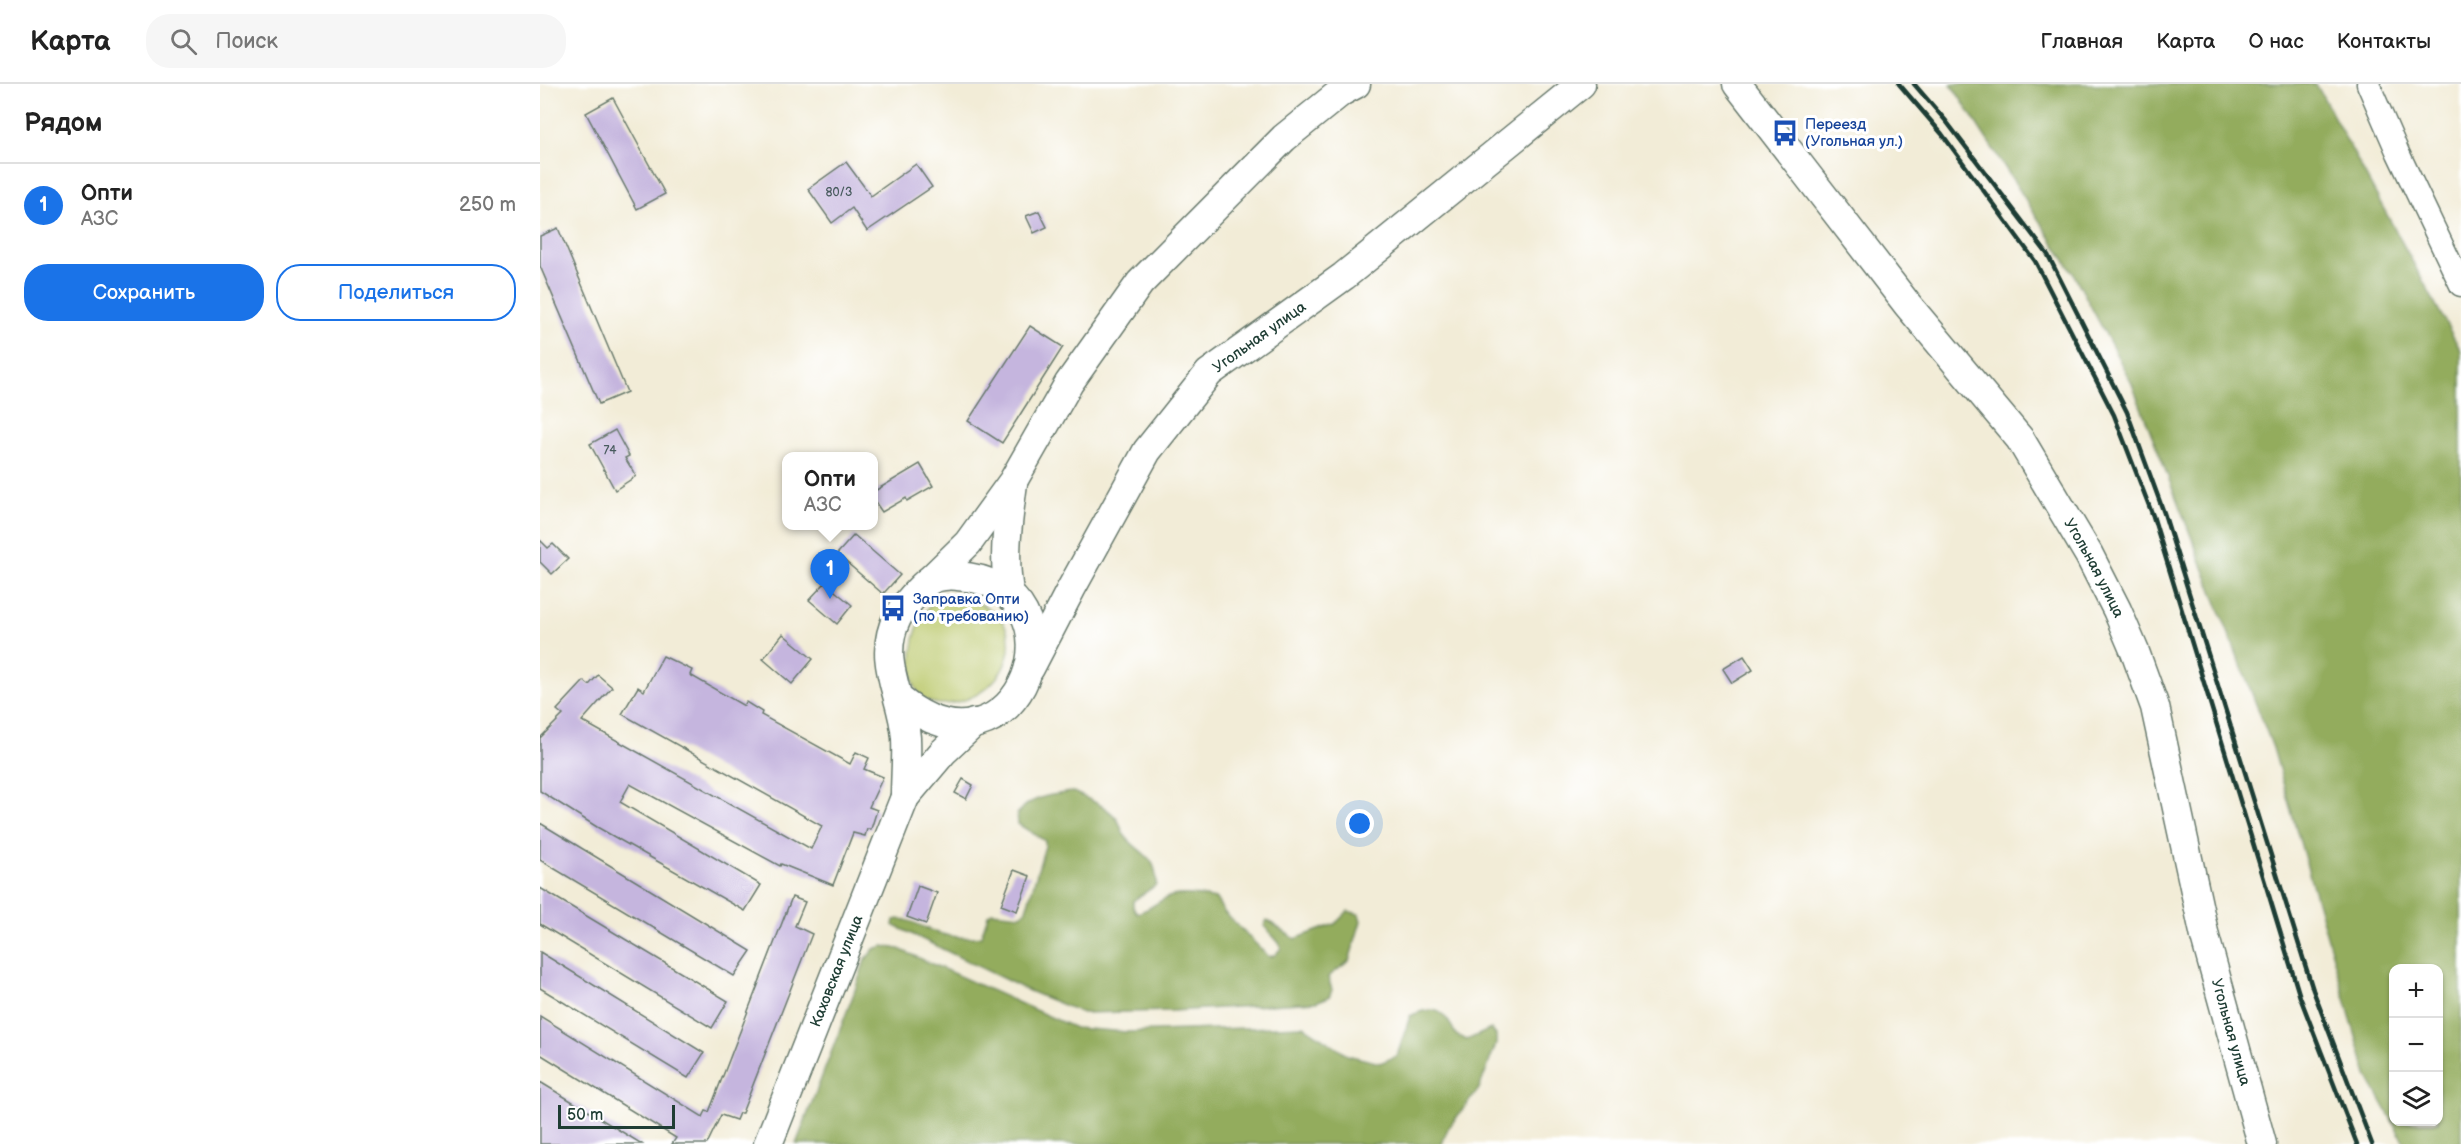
<!DOCTYPE html>
<html lang="ru">
<meta charset="utf-8">
<style>
body{margin:0;font-family:"Balsamiq Sans",sans-serif;background:#f6f6f6;color:#222}
.controls{position:absolute;right:18px;bottom:18px;display:grid;overflow:hidden;border-radius:12px;box-shadow:0 2px 4px #0004}
.controls button{width:54px;height:54px;display:grid;place-items:center;padding:0;border:0;border-bottom:2px solid #e0e0e0;background:#fff;color:#222;font:30px sans-serif}
.scale{position:absolute;left:18px;bottom:15px;width:117px;box-sizing:border-box;padding-left:6px;border:3px solid #1f3d34;border-top:0;font-size:16px;line-height:21px;white-space:nowrap;color:#1f3d34;-webkit-text-stroke:4px #fff;paint-order:stroke}
.you{position:absolute;left:820px;top:740px;width:21px;height:21px;margin:-15px;border:4px solid #fff;border-radius:50%;background:#1a73e8;box-shadow:0 0 0 9px #1a73e833}
.badge{display:grid;place-items:center;width:39px;height:39px;border-radius:50%;background:#1a73e8;color:#fff;font-size:20px;font-weight:700}
.pin{position:absolute;translate:-50% -50px;filter:drop-shadow(0 2px 3px #0008)}
.pin::after{content:'';position:absolute;top:32px;width:21px;height:18px;background:inherit;clip-path:polygon(0 0,100% 0,50% 100%)}
.popup{position:absolute;left:242px;top:368px;width:96px;height:78px;box-sizing:border-box;display:grid;place-content:center;border-radius:12px;background:#fff;filter:drop-shadow(0 2px 4px #0005);font-size:20px;white-space:nowrap;color:#767676}
.popup b{font-size:22px;color:#222}
.popup::after{content:'';position:absolute;left:50%;top:100%;margin-left:-12px;border:12px solid transparent;border-top-color:#fff}
.list{margin:0;padding:0;list-style:none}
h2{display:flex;justify-content:space-between;align-items:center;height:78px;margin:0;padding:0 24px;font-size:26px}
h2 small{font-size:20px;font-weight:400;color:#767676}
.list li{display:grid;grid-template-columns:39px 1fr auto;gap:18px;align-items:center;box-sizing:border-box;height:84px;padding:0 24px;border-top:2px solid #e0e0e0}
.list b{display:block;font-size:22px;white-space:nowrap}
.list p{margin:0;font-size:20px;white-space:nowrap;color:#767676}
.list em{font-size:20px;font-style:normal;color:#767676}
.actions{display:flex;gap:12px;padding:18px 24px}
.actions a{flex:1;padding:14px 0;border:2px solid #1a73e8;border-radius:24px;text-align:center;font-size:21px;color:#1a73e8}
.actions .main{background:#1a73e8;color:#fff}
.icon{flex:none;width:33px;height:33px;fill:none;stroke:currentColor;stroke-width:2;stroke-linecap:round;stroke-linejoin:round}
.map{position:relative;flex:none;width:1921px;height:1060px;overflow:hidden}
header{display:flex;align-items:center;gap:36px;box-sizing:border-box;height:84px;padding:0 30px;background:#fff;border-bottom:2px solid #e0e0e0}
header strong{font-size:28px}
nav{display:flex;gap:33px;margin-inline-start:auto;font-size:21px}
.search{width:420px;height:54px;background:#f6f6f6;display:flex;align-items:center;gap:15px;box-sizing:border-box;padding:0 21px;border-radius:24px;color:#767676;font-size:22px}
main{display:flex}
aside{flex:1;background:#fff}
.map>svg:first-child{display:block}
.green{fill:#bac769;stroke:#6c824e;stroke-width:1.5}
.forest{fill:#93ac5d;stroke:#597448;stroke-width:1.5;fill-rule:evenodd}
.building{fill:#c5b5de}
.lines{fill:none;stroke-linecap:round;stroke-linejoin:round}
.minor-casing{stroke:#697a6d;stroke-width:25}
.major-casing{stroke:#697a6d;stroke-width:31}
.minor{stroke:#fff;stroke-width:22}
.major{stroke:#fff;stroke-width:28}
.rail{stroke:#1f3d34;stroke-width:4.5}
.labels{text-anchor:middle;dominant-baseline:central;stroke-width:6;stroke-linejoin:round;paint-order:stroke}
.number-label{font-size:12px;fill:#485b5e}
.transit-label{font-size:15px;fill:#164399;stroke:#fff;text-anchor:start}
.street-label{font-size:15px;fill:#1f3d34;stroke:#fff}
</style>
<header>
<strong>Карта</strong>
<div class="search"><svg class="icon" aria-label="search" viewBox="0 0 24 24"><circle cx="10" cy="10" r="6"/><path d="M15 15l6 6"/></svg>Поиск</div>
<nav><a>Главная</a><a>Карта</a><a>О нас</a><a>Контакты</a></nav>
</header>
<main>
<aside>
<h2>Рядом<small></small></h2>
<ul class="list">
<li><span class="badge">1</span><div><b>Опти</b><p>АЗС</p></div><em>250 m</em></li>
</ul>
<div class="actions"><a class="main">Сохранить</a><a>Поделиться</a></div>
</aside>
<div class="map">
<svg width="1921" height="1060" viewBox="0 0 1921 1060">
<rect width="100%" height="100%" fill="#fff"/>
<filter id="ink" filterUnits="userSpaceOnUse"><feTurbulence type="fractalNoise" baseFrequency=".0167" numOctaves="2"/><feDisplacementMap in="SourceGraphic" scale="12" xChannelSelector="R" yChannelSelector="G"/><feConvolveMatrix kernelMatrix="1 2 1 2 8 2 1 2 1" color-interpolation-filters="sRGB"/></filter>
<filter id="wash" filterUnits="userSpaceOnUse"><feTurbulence type="fractalNoise" baseFrequency=".008" numOctaves="4" result="noise"/><feDisplacementMap in="SourceGraphic" scale="24" xChannelSelector="R" yChannelSelector="G"/><feGaussianBlur stdDeviation="1.35" result="paint"/><feColorMatrix in="noise" values="0 0 0 0 0 0 0 0 0 0 0 0 0 0 0 0 0 1.4 0 .05"/><feComposite in="paint" operator="in"/></filter>
<g filter="url(#wash)">
<rect width="100%" height="100%" fill="#f2ecd7"/>
<path class="green" d="M416,514C498,523 478,612 406,620C390,621 379,615 374,600C367,580 374,532 394,519C400,515 408,515 416,514Z"/>
<g class="forest">
<path d="M1411,0H1776L1921,267V1060H1865L1827,991L1733,664L1592,300L1533,189ZM1854,884H1898V1038H1854Z"/>
<path d="M533,708C548,715 567,722 577,735C581,740 581,747 585,752C601,772 618,771 616,801L593,817V823L597,829C611,826 619,815 632,812C645,809 663,812 676,815L684,828L729,873L735,871L741,864L739,859L724,842L727,836L755,855L795,840L808,827L819,830L821,837L809,877L788,893L792,906L789,913L776,918L633,927L543,929L489,907L353,841L354,836C367,832 385,845 398,849C412,853 427,855 441,852L448,831L452,828L481,831L486,826L505,762V757L478,740L477,730C491,712 512,711 533,708Z"/>
<path d="M343,862L359,865L535,944L587,948L764,942L807,971L840,979L857,972L870,932C896,919 905,927 916,951L927,956L951,945L956,951V960L939,1005L908,1044L902,1060H256L314,909L325,876L334,865Z"/>
</g>
<g id="blocks">
<g class="building">
<path d="M73,14L125,110L97,125L46,29Z"/>
<path d="M306,78L331,112L376,80L392,103L327,147L312,124L292,139L268,105Z"/>
<path d="M499,127L507,143L494,149L486,132Z"/>
<path d="M18,144L87,308L59,320L0,182V152Z"/>
<path d="M490,242L523,263L462,359L428,337Z"/>
<path d="M75,346L89,372L85,374L96,392L75,406L50,360Z"/>
<path d="M380,380L393,402L367,417L366,414L342,428L333,415V408Z"/>
<path d="M314,451L360,491L343,510L297,470Z"/>
<path d="M0,456L8,464L13,460L28,475L12,490L0,478Z"/>
<path d="M285,499L312,521L297,540L269,516Z"/>
<path d="M243,550L273,575L252,600L223,575Z"/>
<path d="M123,572L152,586L150,591L204,622L206,618L222,628L221,631L310,680L316,668L329,674L324,685L343,693L329,723L337,726L331,745H327L325,752L313,749L293,801L241,780L240,782L90,700L80,718L221,801L205,827L57,743L0,707V654L23,631L17,626L44,597L49,601L58,591L72,603L42,637L271,765L282,742L82,630L98,603L104,607Z"/>
<path d="M1204,572L1213,586L1192,599L1183,585Z"/>
<path d="M423,695L433,701L426,715L415,709Z"/>
<path d="M0,739L211,867L194,892L0,776Z"/>
<path d="M474,786L490,792L477,827L461,821Z"/>
<path d="M378,802L397,809L386,840L367,833Z"/>
<path d="M0,804L188,917L172,944L0,840Z"/>
<path d="M252,813L265,818L255,842L272,850L202,1029H199L196,1036L181,1031L167,1060H132L136,1054L0,970V932L163,1033L166,1027L169,1028Z"/>
<path d="M0,868L164,969L148,994L0,904Z"/>
<path d="M0,998L102,1060H0Z"/>
</g>
</g>
</g>
<g filter="url(#ink)">
<use href="#blocks" fill-opacity="0" stroke="#697a6d" stroke-width="1.5"/>
<g class="lines">
<g class="minor-casing">
<path id="minor" d="M1828,0L1858,69L1921,201"/>
</g>
<g class="major-casing">
<g id="major">
<path id="s1" d="M1197,0L1367,220L1480,355L1549,471L1577,526L1595,568L1615,623L1665,853L1722,1060"/>
<path d="M390,496L428,459L473,397L529,299L600,199L744,54L801,8L816,0"/>
<path d="M470,512C462,474 468,438 473,399"/>
<path id="s2" d="M490,584L531,505L607,367L669,289L804,192L1041,0"/>
<path d="M359,615C480,714 556,500 417,492C410,491 397,492 390,496C381,502 362,524 357,534C336,577 363,611 366,654C367,673 365,694 365,713"/>
<path id="s3" d="M228,1060L365,713L403,668L434,639"/>
</g>
</g>
<use href="#minor" class="minor"/>
<use href="#major" class="major"/>
<g class="rail">
<path d="M1359,0L1402,50L1495,177L1574,331L1613,432L1760,913L1817,1060"/>
<path d="M1374,0L1406,37L1508,171L1587,328L1624,429L1773,906L1832,1060"/>
</g>
</g>
</g>
<defs>
<g id="bus-bare" transform="scale(2.07)"><path d="M-5-6H5V4H4V6H2V4H-2V6H-4V4H-5ZM-3.5-4V0h7V-4ZM-3.5 1.2v1.5H-2V1.2ZM2 1.2v1.5H3.5V1.2Z" fill="#1a4fb4" stroke="#fff" stroke-width="2.5" paint-order="stroke"/></g>
</defs>
<g fill-rule="evenodd">
<use href="#bus-bare" x="1245" y="49"/>
<use href="#bus-bare" x="353" y="524"/>
</g>
<g class="labels">
<g class="number-label">
<text x="299" y="108">80/3</text>
<text x="70" y="366">74</text>
</g>
<g class="transit-label">
<text x="1265" y="40">Переезд<tspan x="1265" dy="17">(Угольная ул.)</tspan></text>
<text x="373" y="515">Заправка Опти<tspan x="373" dy="17">(по требованию)</tspan></text>
</g>
<g class="street-label">
<text stroke="none"><textPath href="#s2" startOffset="408">Угольная улица</textPath></text>
<text stroke="none"><textPath href="#s1" startOffset="603">Угольная улица</textPath></text>
<text stroke="none"><textPath href="#s3" startOffset="186">Каховская улица</textPath></text>
<text stroke="none"><textPath href="#s1" startOffset="1089">Угольная улица</textPath></text>
</g>
</g>
</svg>
<div class="controls">
<button>+</button>
<button>−</button>
<button><svg class="icon" aria-label="layers" viewBox="0 0 24 24"><path d="M12 4l9 5-9 5-9-5zM3 14l9 5 9-5"/></svg></button>
</div>
<div class="scale">50 m</div>
<div class="you"></div>
<div class="pin badge" style="left:290px;top:515px">1</div>
<div class="popup"><b>Опти</b>АЗС</div>
</div>
</main>
